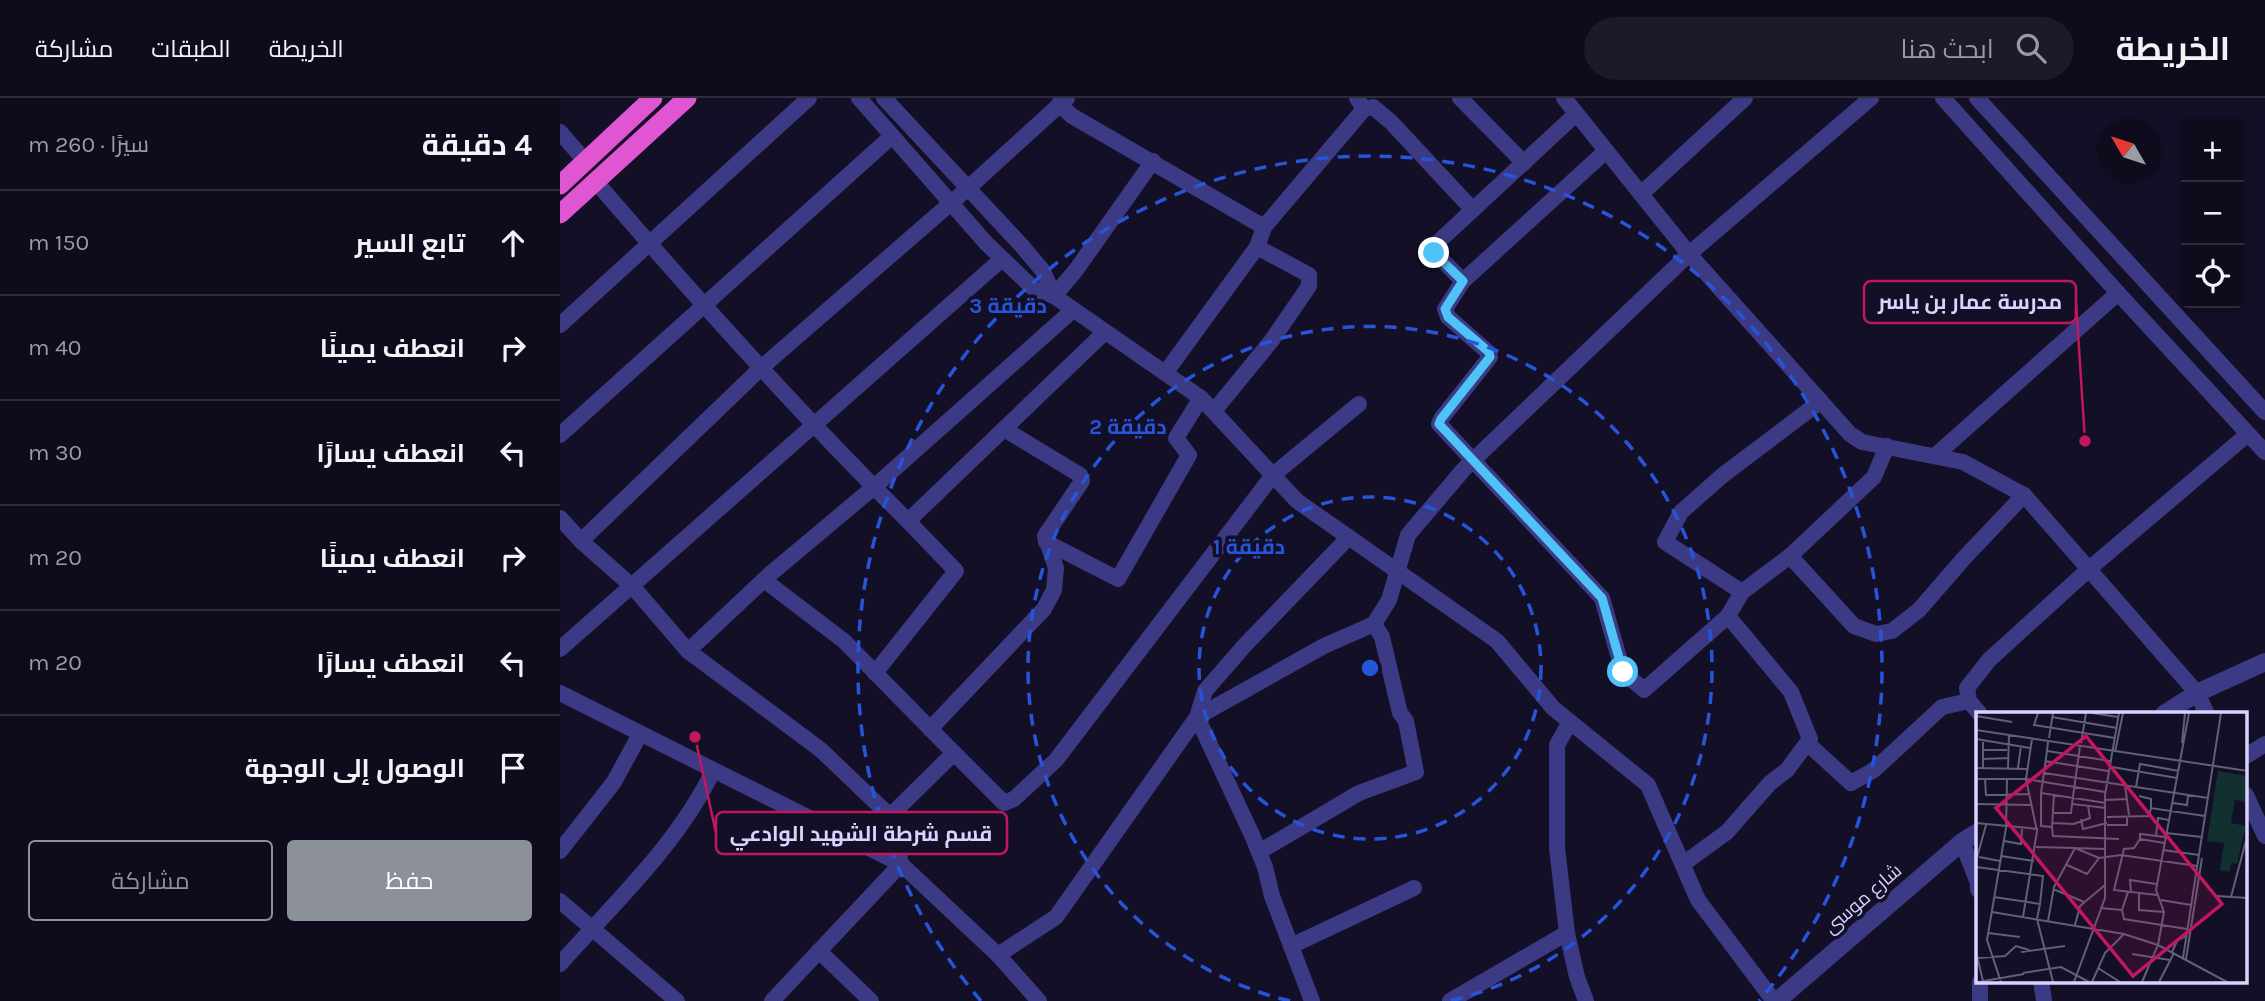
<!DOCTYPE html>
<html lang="ar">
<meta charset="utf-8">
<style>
body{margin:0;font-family:Karla,Cairo,sans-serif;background:#1c1929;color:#f1f3f6;direction:rtl}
.controls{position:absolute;right:21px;top:21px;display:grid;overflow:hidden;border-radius:7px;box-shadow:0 2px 5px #0004}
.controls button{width:63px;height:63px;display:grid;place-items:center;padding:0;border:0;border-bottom:2px solid #2e2b3b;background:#0e0b1c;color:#f1f3f6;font:35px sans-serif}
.compass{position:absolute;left:1537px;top:21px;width:63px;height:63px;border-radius:50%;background:#0e0b1c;box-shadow:0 2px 5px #0004;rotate:309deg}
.stop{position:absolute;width:21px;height:21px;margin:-16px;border:5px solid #4fc3f7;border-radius:50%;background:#fff}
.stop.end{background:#4fc3f7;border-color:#fff;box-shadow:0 2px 7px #0008}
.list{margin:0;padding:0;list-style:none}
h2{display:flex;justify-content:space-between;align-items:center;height:91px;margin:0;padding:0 28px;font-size:30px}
h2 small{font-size:23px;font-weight:400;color:#9b9ba3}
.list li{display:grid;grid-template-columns:46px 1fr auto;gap:21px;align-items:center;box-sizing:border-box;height:105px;padding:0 28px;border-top:2px solid #2e2b3b}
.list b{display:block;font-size:26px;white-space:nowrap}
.list em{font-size:23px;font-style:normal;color:#9b9ba3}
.actions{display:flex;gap:14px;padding:21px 28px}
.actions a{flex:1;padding:16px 0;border:2px solid #8c9099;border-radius:7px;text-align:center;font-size:24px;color:#8c9099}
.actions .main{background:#8c9099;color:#fff}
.icon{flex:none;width:38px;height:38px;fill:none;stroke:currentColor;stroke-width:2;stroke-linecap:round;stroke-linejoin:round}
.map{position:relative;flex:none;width:1705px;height:903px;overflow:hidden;direction:ltr}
header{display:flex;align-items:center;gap:42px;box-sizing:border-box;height:98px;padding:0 35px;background:#0e0b1c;border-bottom:2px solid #2e2b3b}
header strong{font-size:33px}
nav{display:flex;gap:38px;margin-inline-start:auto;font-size:24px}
.search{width:490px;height:63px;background:#1c1929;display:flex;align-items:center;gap:18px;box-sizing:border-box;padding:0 24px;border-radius:38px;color:#9b9ba3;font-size:26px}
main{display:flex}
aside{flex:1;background:#0e0b1c}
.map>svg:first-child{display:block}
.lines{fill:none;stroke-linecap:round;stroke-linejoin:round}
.minor{stroke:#3d3a85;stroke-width:16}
.tertiary{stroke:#3d3a85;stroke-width:18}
.trunk{stroke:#e055d1;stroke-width:19}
.route{stroke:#4fc3f7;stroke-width:9}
.ring{fill:none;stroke:#2655da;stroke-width:3.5;stroke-dasharray:12 9}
.labels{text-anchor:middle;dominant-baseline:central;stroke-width:7;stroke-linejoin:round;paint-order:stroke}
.street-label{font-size:19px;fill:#d9d4ff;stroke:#130f26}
.inset-road{fill:none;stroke:#625e7d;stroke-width:2}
.view{fill:#c2185b;fill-opacity:0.15;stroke:#c2185b;stroke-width:3.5}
.inset-edge{fill:none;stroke:#d9d4ff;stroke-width:3.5}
.centre{fill:#2655da;stroke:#130f26;stroke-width:3.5}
.ring-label{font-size:21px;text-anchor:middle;font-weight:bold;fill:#2655da;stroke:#130f26;stroke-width:7;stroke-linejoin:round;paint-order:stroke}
.leader{fill:none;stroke:#c2185b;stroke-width:2.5}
.callout-dot{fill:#c2185b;stroke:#130f26;stroke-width:2.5}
.callout{fill:#130f26;stroke:#c2185b;stroke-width:2.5}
.callout-label{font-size:21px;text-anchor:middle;font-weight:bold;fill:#d9d4ff}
</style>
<header>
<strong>الخريطة</strong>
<div class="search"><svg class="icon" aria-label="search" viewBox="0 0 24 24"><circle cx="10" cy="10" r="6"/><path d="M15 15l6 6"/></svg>ابحث هنا</div>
<nav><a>الخريطة</a><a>الطبقات</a><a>مشاركة</a></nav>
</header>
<main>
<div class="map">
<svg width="1705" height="903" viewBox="0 0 1705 903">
<rect width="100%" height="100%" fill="#130f26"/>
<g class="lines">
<g class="minor">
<path d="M299,0L426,145L475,192L494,198L641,300L737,403L937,543L993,610L1088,687L1138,802L1214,903"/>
<path d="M324,0L462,148L483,173L494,198"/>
<path d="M900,0L964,65"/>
<path d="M1004,0L1129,156L1290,336L1302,344L1403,364L1464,397L1637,595L1647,616"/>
<path d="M1383,0L1558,195L1705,354"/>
<path d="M1417,0L1705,314"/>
<path d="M499,6L512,18L704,129"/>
<path d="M804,11L813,9L831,24L913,112"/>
<path d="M1016,16L876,146L874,154L903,183L1046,53"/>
<path d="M0,34L26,64"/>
<path d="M36,84C136,200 239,315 348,423L545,234"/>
<path d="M1081,96L1185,0"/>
<path d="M903,183L885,211L888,219L929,255L930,259L881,321L879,326L1042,500L1063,574L1084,592L1168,518L1182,494L1230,458L1314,379L1327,348"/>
<path d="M494,198L516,172L593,63"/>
<path d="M0,227L249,0"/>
<path d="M606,274L697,149L704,129L804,11L797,0"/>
<path d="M654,313L712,242L749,188V177L697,149"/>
<path d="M0,337L332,38"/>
<path d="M1376,357L1558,195"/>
<path d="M0,420L21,443L202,269L407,91L507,0"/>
<path d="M21,443L73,489L128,553L209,477L314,389L513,212"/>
<path d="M486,444L558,481L629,357L616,340L641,300"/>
<path d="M1230,458L1294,528L1316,536L1332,533L1359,512L1405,459L1464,397"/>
<path d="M1182,494L1105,444L1121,414L1163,377L1261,303"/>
<path d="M0,551L442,161"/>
<path d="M128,553L261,652L330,718L394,655L284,543L204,482"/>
<path d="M315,575L396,473L348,423"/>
<path d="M0,595L341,766L438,857L479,903"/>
<path d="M1420,616L1409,603L1407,590L1429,562L1529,471L1688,336"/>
<path d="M1010,624L997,647V750L1007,835L1017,879L1026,903"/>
<path d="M370,631L484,511L494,492L496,470L485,438L522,383L520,377L444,331"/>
<path d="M1247,645L1291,685L1314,672L1382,609L1409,603"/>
<path d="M394,655L444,705L454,701L496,662L713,377L799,306"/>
<path d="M1686,658L1705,646"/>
<path d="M1686,697L1705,738"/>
<path d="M1402,744L1418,785V792"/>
<path d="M0,753L54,684L80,636"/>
<path d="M699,754L799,695L856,674L846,623L840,615L822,539L814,526"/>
<path d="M1123,766L1167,734L1210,685L1227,672L1250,641L1231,594L1168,518"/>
<path d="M0,803L117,903"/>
<path d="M731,848L854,790"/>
<path d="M259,853L311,903"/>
<path d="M438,857L496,819L637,619L764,548L814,526L829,502L848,437L904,371L1129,156L1311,0"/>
<path d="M0,866C54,805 118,746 153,673"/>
<path d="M1420,884V903"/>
<path d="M1481,884L1484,902"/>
<path d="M212,903L341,766L330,718"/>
<path d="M752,903L712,798L705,769L692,737L637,619L645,593L685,547L789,439"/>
<path d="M890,903L1007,835"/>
</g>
<g class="tertiary">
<path d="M1604,616L1637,595L1705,564"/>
<path d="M1217,903L1402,744L1418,734"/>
</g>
<g class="trunk">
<path d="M0,87L93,0"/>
<path d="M0,116L127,0"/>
</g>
</g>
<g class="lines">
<path class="route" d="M874,155L903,183L885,211L888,219L929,254L930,259L881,321L879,326L1042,500L1063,574"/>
</g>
<g class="ring">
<circle cx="810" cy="570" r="171"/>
<path d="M730 903A342 342 0 1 1 890 903"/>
<path d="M421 903A512 512 0 1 1 1199 903"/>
</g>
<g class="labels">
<g class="street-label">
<text transform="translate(1303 801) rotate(-41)">شارع موسى</text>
</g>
</g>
<g transform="translate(1416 614)">
<rect width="271" height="271" fill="#130f26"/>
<path d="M242,59L271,64V90L259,88L255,111L270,114L261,152L256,151L253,160L244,158L248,131L231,129Z" fill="#12302f"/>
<path class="inset-road" d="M62,1L58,13L139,26M116,1L142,5M0,4L36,10M76,5L141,16M0,18L272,59M73,26L77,1M0,27L54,36M72,29L71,39L134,49M105,31L110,1M206,31L209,1M104,34L96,92L130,96M7,38H31M71,39L68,61L232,86M139,40L147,1M7,47L33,46M69,49L132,59M136,55L201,66M0,56L51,57M7,56V28M32,56L33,22M42,56L45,34M68,61L65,81L130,91M0,67H50L129,80M9,67L10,83L53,82M149,73L153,103M160,75L164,52L203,59M65,81V114L76,115L78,82M163,84L175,87V96M129,88L151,87M197,91L211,93L212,83M0,92L55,93M78,101H95L96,92M131,105L173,104L175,96L229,104M105,107L107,117L131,111M0,111L62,117M77,111L98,112L114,106L112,94M131,113H151V104M76,115L77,124L143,127M190,121L226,125M180,124L182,106L193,108M164,127L158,136L148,137L138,178L181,183M28,129L45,132L46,117M188,131L164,127V122L189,125M60,135L99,136L123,146L145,143L221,154M187,138L223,143M25,144L58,149M3,145L24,149M0,149L10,113M91,153L111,162L123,146M0,155L67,164L64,192M77,177L108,190M155,180L154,168L180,172M163,182V198L188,200M240,184L272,186M18,185L64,192L61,207L77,270M255,185L272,121M185,188L215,193M124,196L146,198L152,180M146,198L148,207L211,217M16,200L148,222L182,233L251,270M47,205L61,119L50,67L56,27M72,209L78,175L99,136L129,137M99,213L104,194L129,173M12,221L44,225M0,240L7,269M45,240L89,234M196,240L201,229L210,224M156,242L194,248M2,246L29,244L40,234L53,238M207,246L245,1M210,247L226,146M122,256L144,270M47,261L85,255L113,270M2,270L48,262M25,270L11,228L30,116L31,67M98,270L129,186V83L143,1M116,270L129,241L148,222M166,270L182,233L188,200L180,178L213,1M183,270L198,241"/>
<path class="view" d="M110,24L246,192L157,264L20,96Z"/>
<rect width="271" height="271" class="inset-edge"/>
</g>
<circle cx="810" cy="570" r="10" class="centre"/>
<g class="ring-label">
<text x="448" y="215">3 دقيقة</text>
<text x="568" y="336">2 دقيقة</text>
<text x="689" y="456">1 دقيقة</text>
</g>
<path class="leader" d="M1525 343L1516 204M135 639L156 735"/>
<g class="callout-dot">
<circle cx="1525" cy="343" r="7"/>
<circle cx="135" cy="639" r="7"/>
</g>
<g class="callout">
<rect x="1304" y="183" width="212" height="42" rx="7"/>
<rect x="156" y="714" width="291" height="42" rx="7"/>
</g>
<g class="callout-label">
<text x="1410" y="211">مدرسة عمار بن ياسر</text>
<text x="301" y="743">قسم شرطة الشهيد الوادعي</text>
</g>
</svg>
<div class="controls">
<button>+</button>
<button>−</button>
<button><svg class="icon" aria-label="locate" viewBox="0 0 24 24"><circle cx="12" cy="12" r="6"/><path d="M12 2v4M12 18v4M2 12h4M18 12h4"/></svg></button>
</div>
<svg class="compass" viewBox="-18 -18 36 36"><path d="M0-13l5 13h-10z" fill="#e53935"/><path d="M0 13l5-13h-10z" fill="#9b9ba3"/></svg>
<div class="stop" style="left:1063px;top:574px"></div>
<div class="stop end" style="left:874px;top:155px"></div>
</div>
<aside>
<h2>4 دقيقة<small>سيرًا · 260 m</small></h2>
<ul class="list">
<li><svg class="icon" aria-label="ahead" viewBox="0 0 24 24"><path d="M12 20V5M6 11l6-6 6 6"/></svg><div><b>تابع السير</b></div><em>150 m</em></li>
<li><svg class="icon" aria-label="right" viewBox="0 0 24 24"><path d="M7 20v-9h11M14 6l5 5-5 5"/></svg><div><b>انعطف يمينًا</b></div><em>40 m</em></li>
<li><svg class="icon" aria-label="left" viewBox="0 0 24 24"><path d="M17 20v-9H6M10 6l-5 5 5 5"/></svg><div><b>انعطف يسارًا</b></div><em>30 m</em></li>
<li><svg class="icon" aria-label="right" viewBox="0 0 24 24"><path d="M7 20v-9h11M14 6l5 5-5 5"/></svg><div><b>انعطف يمينًا</b></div><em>20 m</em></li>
<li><svg class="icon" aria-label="left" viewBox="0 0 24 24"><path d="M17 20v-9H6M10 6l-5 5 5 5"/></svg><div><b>انعطف يسارًا</b></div><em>20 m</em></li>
<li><svg class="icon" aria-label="arrive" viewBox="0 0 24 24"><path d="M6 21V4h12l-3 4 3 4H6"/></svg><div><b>الوصول إلى الوجهة</b></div></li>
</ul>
<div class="actions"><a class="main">حفظ</a><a>مشاركة</a></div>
</aside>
</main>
